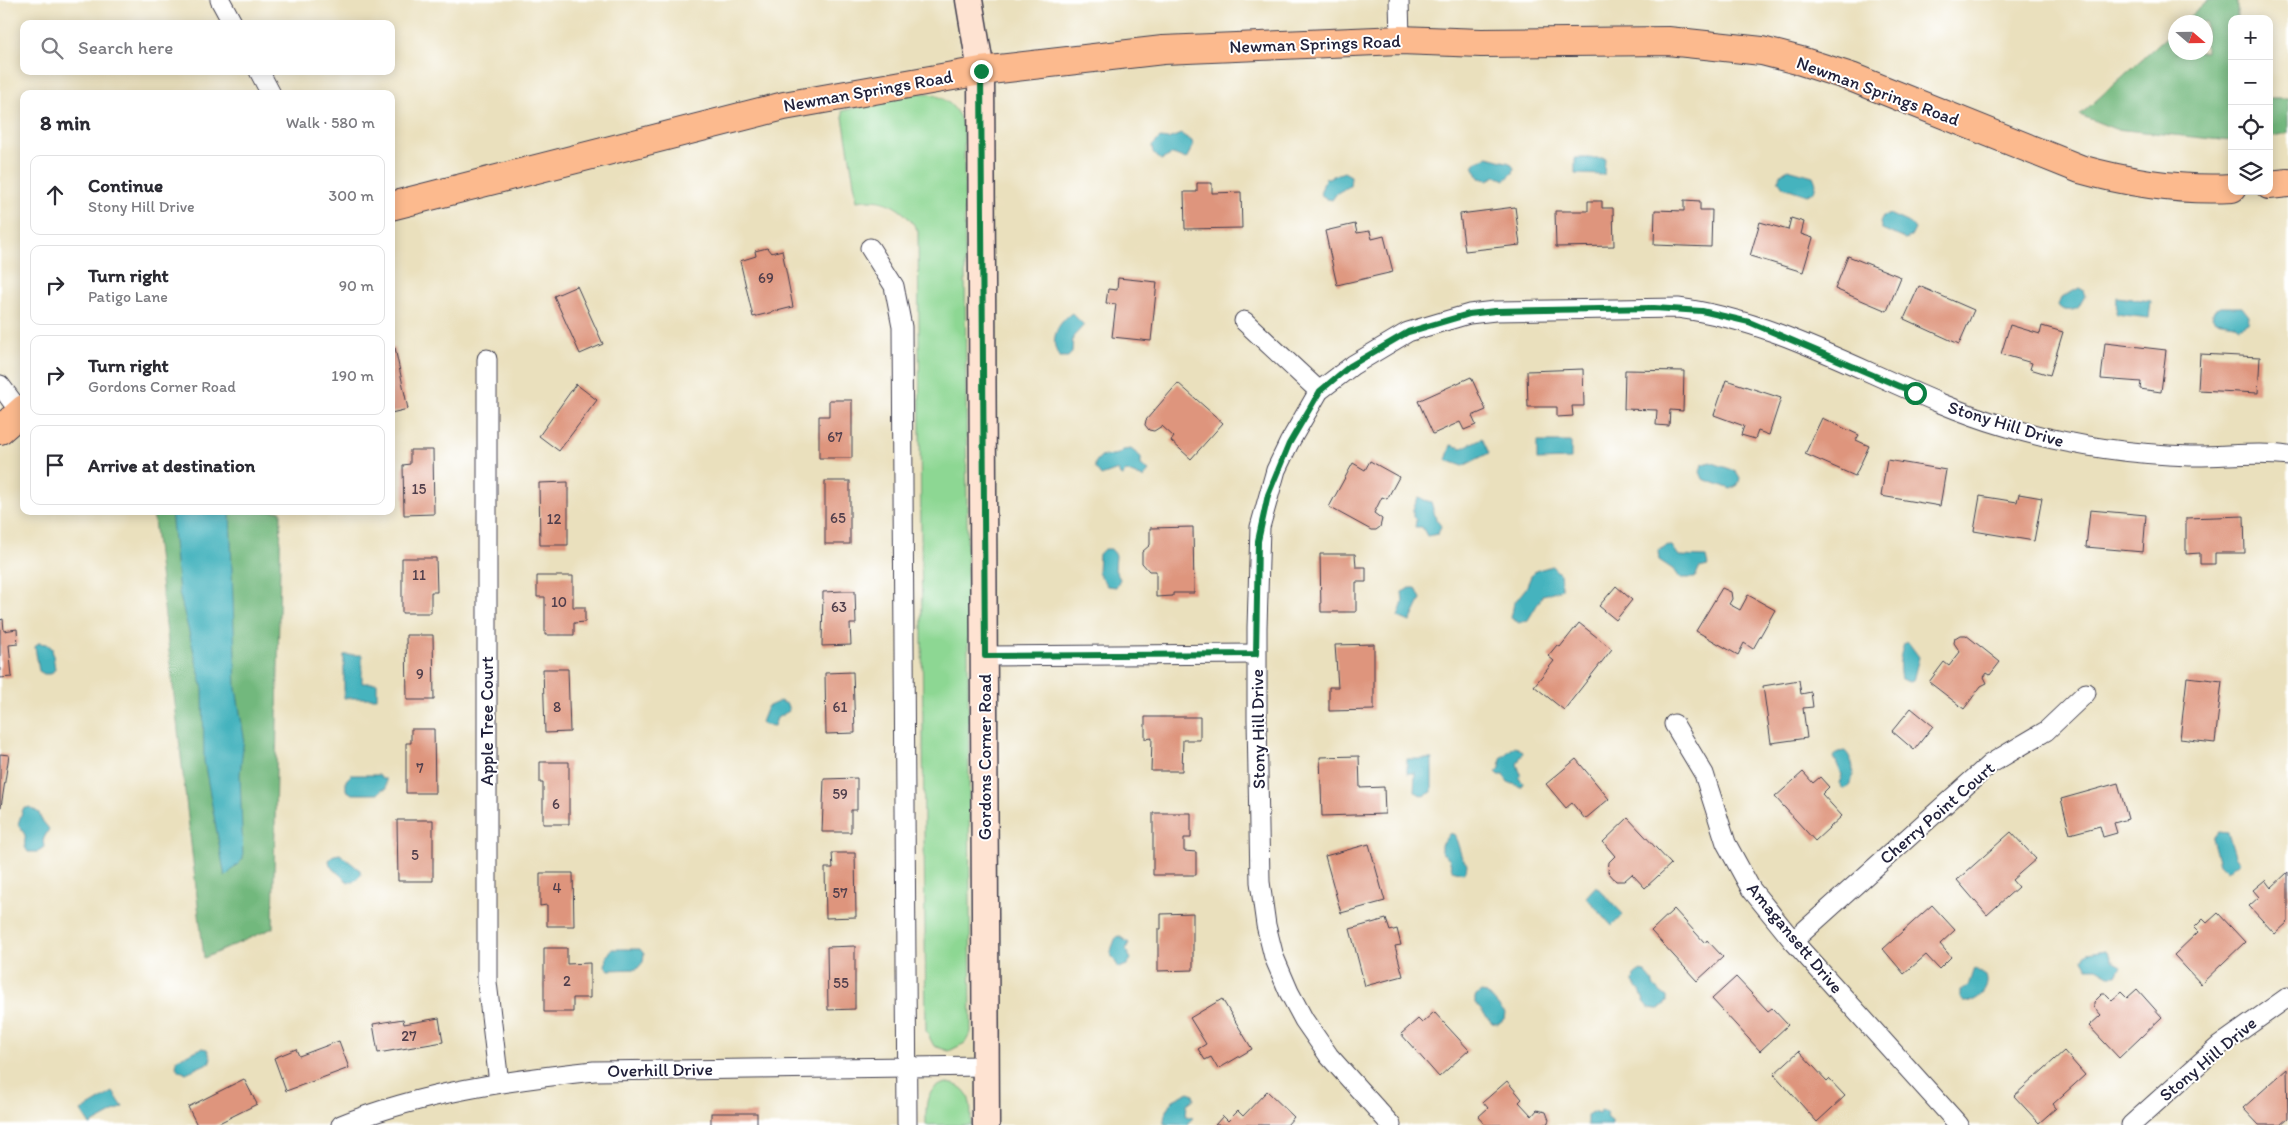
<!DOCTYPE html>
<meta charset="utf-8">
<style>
body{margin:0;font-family:Itim,sans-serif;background:#f7f7f7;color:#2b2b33}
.controls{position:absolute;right:15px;top:15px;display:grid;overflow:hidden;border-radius:10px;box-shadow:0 2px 12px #0003}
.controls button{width:45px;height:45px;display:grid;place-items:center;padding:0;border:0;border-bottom:1px solid #e1e1e2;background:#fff;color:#2b2b33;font:25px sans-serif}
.compass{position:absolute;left:2168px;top:15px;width:45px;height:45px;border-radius:50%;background:#fff;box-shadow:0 2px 12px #0003;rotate:110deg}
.stop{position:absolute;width:15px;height:15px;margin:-11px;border:4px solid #0b8043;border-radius:50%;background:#fff}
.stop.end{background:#0b8043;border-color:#fff;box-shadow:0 1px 5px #0008}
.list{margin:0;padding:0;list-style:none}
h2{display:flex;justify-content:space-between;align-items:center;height:65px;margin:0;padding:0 20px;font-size:21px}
h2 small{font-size:16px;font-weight:400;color:#7c7c81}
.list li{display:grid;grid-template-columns:32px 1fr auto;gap:15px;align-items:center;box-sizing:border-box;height:80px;margin:0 10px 10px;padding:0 10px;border:1px solid #e1e1e2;border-radius:10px}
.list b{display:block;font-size:19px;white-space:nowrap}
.list p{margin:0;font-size:16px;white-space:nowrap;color:#7c7c81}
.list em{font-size:16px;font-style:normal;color:#7c7c81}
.icon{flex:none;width:28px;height:28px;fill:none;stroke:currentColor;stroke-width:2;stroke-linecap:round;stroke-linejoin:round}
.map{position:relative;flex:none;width:2288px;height:1125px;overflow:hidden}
.search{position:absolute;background:#fff;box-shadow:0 2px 12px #0003;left:20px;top:20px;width:375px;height:55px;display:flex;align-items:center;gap:12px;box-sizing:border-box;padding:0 18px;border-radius:10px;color:#7c7c81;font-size:19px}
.panel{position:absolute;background:#fff;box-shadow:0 2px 12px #0003;left:20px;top:90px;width:375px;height:425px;border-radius:10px}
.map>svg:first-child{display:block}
.green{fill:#8dd793;stroke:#587c67}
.forest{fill:#72b87d;stroke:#4a6d5c}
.water{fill:#44b3be;stroke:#336a7c}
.building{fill:#de957d}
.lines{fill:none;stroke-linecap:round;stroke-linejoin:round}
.street-casing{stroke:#403e4e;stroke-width:21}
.secondary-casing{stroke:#403e4e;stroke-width:29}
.primary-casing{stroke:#403e4e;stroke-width:30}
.street{stroke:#fff;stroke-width:19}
.secondary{stroke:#fee3d2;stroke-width:26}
.primary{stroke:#fcba8e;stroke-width:28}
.route{stroke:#0b8043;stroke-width:6}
.labels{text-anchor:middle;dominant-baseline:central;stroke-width:4;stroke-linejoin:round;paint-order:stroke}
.number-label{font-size:15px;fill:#513f4c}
.street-label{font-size:18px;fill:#22223b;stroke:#fff}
</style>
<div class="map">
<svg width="2288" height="1125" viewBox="0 0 2288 1125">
<rect width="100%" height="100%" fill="#fff"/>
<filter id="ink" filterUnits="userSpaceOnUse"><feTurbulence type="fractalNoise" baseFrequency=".02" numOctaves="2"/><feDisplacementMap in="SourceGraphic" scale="10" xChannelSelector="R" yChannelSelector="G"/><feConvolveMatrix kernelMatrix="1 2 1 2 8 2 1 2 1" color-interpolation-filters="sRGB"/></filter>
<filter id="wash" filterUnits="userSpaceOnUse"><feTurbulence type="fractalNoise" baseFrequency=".0096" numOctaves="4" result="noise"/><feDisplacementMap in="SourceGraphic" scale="20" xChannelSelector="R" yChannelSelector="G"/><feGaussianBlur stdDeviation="1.12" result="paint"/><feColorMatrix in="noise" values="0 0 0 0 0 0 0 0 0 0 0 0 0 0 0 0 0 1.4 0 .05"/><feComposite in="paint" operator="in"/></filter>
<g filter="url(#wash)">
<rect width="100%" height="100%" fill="#eae0bd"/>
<g class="green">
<path d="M915,93C941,91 961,107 964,133L971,1032L965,1043L949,1051L934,1046L926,1031L918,231C904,208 884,196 857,201L842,111Z"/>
<path d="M947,1083C972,1086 971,1105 971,1125H926C926,1105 924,1088 947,1083Z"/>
</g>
<g class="forest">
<path d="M2208,0H2237V19H2232V141L2115,129L2080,115L2175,29L2176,52H2206V22H2183Z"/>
<path d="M2269,98H2288V133L2269,137Z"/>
<path d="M153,511H281L273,928L204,958Z"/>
</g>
<g class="water">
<path d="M1181,134L1192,141L1193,146L1186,159L1173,154L1161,160L1153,153L1152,146L1160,138L1168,139Z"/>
<path d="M1488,157L1510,163L1514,168L1513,173L1505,180L1496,176L1488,180L1479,178L1473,166L1477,161Z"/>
<path d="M1575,158H1605L1604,175L1575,174Z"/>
<path d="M1788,169L1813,176L1816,183L1814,192L1807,195L1783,187L1778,180L1782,173Z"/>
<path d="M1344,172L1351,176L1350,186L1337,193L1332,200L1327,199L1320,194L1325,179Z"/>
<path d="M1889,214L1911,224L1915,229L1911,237L1905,239L1882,229L1880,223L1883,216Z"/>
<path d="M2079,288L2083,290L2085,296L2078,308C2073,311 2061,312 2058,305L2061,298Z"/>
<path d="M2117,297L2151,301L2149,318L2116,314Z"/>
<path d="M2220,307H2242L2249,316L2248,322L2239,327L2235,324L2215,321L2212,317L2214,310Z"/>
<path d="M1072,313L1084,325L1073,337L1072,353L1068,357H1060C1048,342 1057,323 1072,313Z"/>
<path d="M1482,438L1489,453L1463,466L1446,460L1451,445L1462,448Z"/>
<path d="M1537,442H1571V459L1537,460Z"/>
<path d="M1131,449L1141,457V465L1149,471L1143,478L1126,471L1123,476L1120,475L1118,470L1101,476L1095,468V463L1100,457L1118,454L1123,450Z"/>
<path d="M1710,462L1736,471L1740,478L1738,485L1731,489L1703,479L1700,472L1702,465Z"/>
<path d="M1418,498L1431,502L1436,519L1441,526L1438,534L1427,536L1422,527H1415L1416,520L1413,517V509Z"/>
<path d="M171,511H230L236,688L244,737L240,774L243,859L225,877L204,761L203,689L179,592Z"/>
<path d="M1667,545L1672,546L1679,556L1706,557L1708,566L1699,568L1695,578H1680L1674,570L1659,560L1658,551Z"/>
<path d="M1104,549H1111L1116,555L1115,570L1120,579L1116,587L1107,586L1098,572L1099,554Z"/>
<path d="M1552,566L1560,574L1562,589L1543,595L1528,620L1519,623L1511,618L1514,603L1526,588L1531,576L1535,571Z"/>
<path d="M1410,588H1416L1421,599L1410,622L1398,617L1403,602L1402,592Z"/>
<path d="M1908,642L1919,657L1913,681L1909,682L1901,679C1898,666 1900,655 1904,644Z"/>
<path d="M38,643L47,644L52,648L55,669L51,674H44L39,671L35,647Z"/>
<path d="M344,655H362V683H377V698H344Z"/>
<path d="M780,701L787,704L789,711L777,718L774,726L764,725L761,722L767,707Z"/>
<path d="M1515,746L1523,752L1517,764L1521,775L1519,778L1523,783L1521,787L1508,782L1503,775H1499L1496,772L1500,768L1501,758Z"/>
<path d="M1845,751C1854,760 1855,774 1850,786L1843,789L1839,783L1842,775L1834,757L1838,752Z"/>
<path d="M1407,759H1432V792L1424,796L1414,792L1415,773H1407Z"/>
<path d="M351,775H379L382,779H386V789H382L378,794H352L346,790V780Z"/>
<path d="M30,807L39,813L41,819L49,829L43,840L44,847L37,852H28C22,844 26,841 25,835L18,824L23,809Z"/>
<path d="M2219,832L2228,833L2235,856L2240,861L2227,872L2219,864L2212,838Z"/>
<path d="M1450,833L1455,835L1462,858L1467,864L1466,871L1463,873L1452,870L1449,858L1441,852V845Z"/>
<path d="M340,854L361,871V875L354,882H348L330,866L329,860L334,855Z"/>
<path d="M1596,886L1623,914L1612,926L1586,897Z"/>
<path d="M1119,936L1129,943L1126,950L1131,959L1127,965L1119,968L1110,953L1116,937Z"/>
<path d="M612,949H640L644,954L643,962L637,969L609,970L605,966L607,956Z"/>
<path d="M2106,950L2112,960L2121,965L2116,975H2109L2097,968H2088L2083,959L2087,953Z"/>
<path d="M1974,968L1986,976C1991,989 1977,1003 1964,1002L1960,998V990L1968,986Z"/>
<path d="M1639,971L1645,972L1652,980L1654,987L1667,997V1002L1659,1009C1645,1010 1643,999 1640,990L1633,982L1634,975Z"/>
<path d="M1481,992L1487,993L1505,1013L1504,1019L1498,1024L1492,1023L1475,1003V997Z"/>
<path d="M202,1048L207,1049L211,1058L210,1062L186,1073L179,1071L176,1067L177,1059Z"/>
<path d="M113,1092L123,1107L90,1125L81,1111Z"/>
<path d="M1189,1092L1193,1094L1194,1099L1187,1104L1186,1116L1193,1118L1188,1123V1125L1164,1124C1163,1116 1169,1107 1173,1100Z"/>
<path d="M1601,1110L1607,1112L1606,1117L1612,1121V1125H1587V1115L1592,1112L1599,1114Z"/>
</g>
<g id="blocks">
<g class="building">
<path d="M1197,183H1212V193L1241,192L1242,228L1185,229L1184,192H1197Z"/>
<path d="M1684,200L1700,201V210H1712L1711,247L1654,245L1655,210L1684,211Z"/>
<path d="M1588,201H1602V208H1613L1614,246L1556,247L1555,211H1588Z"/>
<path d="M1515,207L1520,245L1465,251L1460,214Z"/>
<path d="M1791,218L1804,222L1801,234L1813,238L1803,272L1750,256L1760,222L1788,230Z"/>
<path d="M1355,224L1357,233L1370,231L1372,239L1384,236L1393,272L1337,285L1325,231Z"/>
<path d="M767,248L771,253L782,250L793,307L753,317L740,261L756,256L755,251Z"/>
<path d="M1848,256L1901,277L1887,311L1835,289Z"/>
<path d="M1118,278L1157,282L1151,341L1112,337L1116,304L1106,303L1108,289L1117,290Z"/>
<path d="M577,286L603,344L580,354L554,296Z"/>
<path d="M1919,286L1974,310L1959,344L1904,319Z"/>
<path d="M2010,325L2040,334L2042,326L2063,332L2050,375L2030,369L2032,363L2001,354Z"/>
<path d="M2105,343L2166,350L2161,392L2140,389L2141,382L2101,379Z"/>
<path d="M395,348L408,409L391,413V349Z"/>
<path d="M2200,354L2260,357L2258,393L2198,390Z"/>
<path d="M1583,369L1584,406H1572L1573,416L1557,417V407H1528L1527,371Z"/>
<path d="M1625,370L1684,371L1683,411L1670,410L1669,426L1656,425L1657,410L1624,409Z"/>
<path d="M1471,377L1486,410L1472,416L1476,425L1464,430L1460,422L1433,434L1418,401Z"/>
<path d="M1726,380L1781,398L1769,435L1758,431L1755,439L1741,435L1744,426L1714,415Z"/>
<path d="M1178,383L1223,423L1191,459L1171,441L1174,437L1162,426L1154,431L1149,430L1145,425L1146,420Z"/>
<path d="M576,384L597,400L559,451L539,436Z"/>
<path d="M829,400H852V458H819V416H829Z"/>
<path d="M1822,418L1859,435L1856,440L1869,446L1855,476L1805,454Z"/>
<path d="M410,450H433L434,514L404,515L403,465L410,464Z"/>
<path d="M1887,460L1946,470L1940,506L1881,496Z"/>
<path d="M1370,461L1399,477L1387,499L1382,497L1374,513L1382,519L1380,527L1376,530H1371L1329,507L1353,463L1365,470Z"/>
<rect x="825" y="481" width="25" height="63"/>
<path d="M568,482V545H540L539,483Z"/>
<path d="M2019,494L2042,498L2034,541L1974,531L1980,496L2017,502Z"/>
<path d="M2090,510L2146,515L2143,552L2086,547Z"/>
<path d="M2244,516L2245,553H2215V564H2200V553L2186,554V518Z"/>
<path d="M1193,527L1194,593H1173V596L1156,597V571H1149L1142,563V552L1150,545V528Z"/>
<path d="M1320,554H1355L1356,567H1366V582H1356V612H1321Z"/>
<path d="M402,558H436L437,592H431V613H402Z"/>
<path d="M537,576H573V607H585V622L574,623V635H545V597H537Z"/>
<path d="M1616,586L1632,600L1616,620L1599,606Z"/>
<path d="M1722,588L1731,592L1732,599L1729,604L1740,610L1748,595L1775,610L1753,649L1744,643L1738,655L1696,631Z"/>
<path d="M844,591H855L856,624H850L851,645L822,646L823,592Z"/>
<path d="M3,619L4,631L17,629L18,644L9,645L12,677L0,678V620Z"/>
<path d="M1579,623L1612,649L1564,710L1534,686L1554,661L1548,656L1557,645L1560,647Z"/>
<path d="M406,635H433L434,700H407Z"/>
<path d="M1960,635H1966L2000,662L1990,675L1987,673L1984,677L1987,683L1981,686L1964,709L1929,682L1944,662L1949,666L1960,652L1954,643L1955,638Z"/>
<path d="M1374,644V710L1329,711V687H1338L1335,645Z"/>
<path d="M543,669H568L570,732L545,733Z"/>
<path d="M853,672L855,733L826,734L825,673Z"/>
<path d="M2187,677L2222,681L2215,743L2180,739Z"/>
<path d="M1799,680L1801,694L1811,692L1813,707L1803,708L1807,738L1771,743L1763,686Z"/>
<path d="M1911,708L1933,726L1914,750L1892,731Z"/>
<path d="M1145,717H1200V740H1183L1182,771H1151L1152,738L1145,739Z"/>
<path d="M411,729H434L435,793H406V743H411Z"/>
<path d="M0,754L9,755L1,807H0Z"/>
<path d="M1359,756L1360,788L1384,787L1385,814L1322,816L1320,757Z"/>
<path d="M1576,759L1609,799L1585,819L1572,803L1566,808L1546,784Z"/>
<path d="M540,762H569V824H543V783H540Z"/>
<path d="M1803,772L1813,783L1820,777L1829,787L1822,794L1842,816L1815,841L1775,797Z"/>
<path d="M857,778V810H851V832H822L824,779Z"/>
<path d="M2118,783L2128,819L2114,823L2117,833L2103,837L2100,826L2070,834L2061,799Z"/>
<path d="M1153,813H1191V838H1184V851L1196,852V875H1153Z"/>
<path d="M1628,818L1671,864L1645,888L1632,874L1624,881H1616L1608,872L1609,862L1615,856L1603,842Z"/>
<path d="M397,820H433V881H398Z"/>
<path d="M2011,832L2036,859L2012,880L2018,887L1987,915L1957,880Z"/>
<path d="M1369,844L1385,901L1341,913L1325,856Z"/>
<path d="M832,853H855L856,917L826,918L825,868H833Z"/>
<path d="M2288,872V922L2275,934L2249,906L2259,897L2253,890L2265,880L2271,888Z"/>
<path d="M540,873H573L574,926H547V905L540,906Z"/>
<path d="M1932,905L1955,930L1940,944L1951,957L1939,969L1926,955L1904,974L1883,949Z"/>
<path d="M1674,909L1705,943L1707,940L1723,957L1697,981L1651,931Z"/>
<path d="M1193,913V970L1158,971V929H1161V914Z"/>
<path d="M2218,913L2245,942L2201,984L2174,955L2198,932L2194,928L2203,919L2207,923Z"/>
<path d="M1386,919L1390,931L1397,929L1401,945L1395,946L1403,976L1365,986L1350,929Z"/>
<path d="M855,946V1009L828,1010L827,947Z"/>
<path d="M544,948H567V964L590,963V998H573V1012H544Z"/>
<path d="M1736,977L1768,1011L1772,1008L1788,1025L1760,1051L1712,999Z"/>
<path d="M2137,989L2162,1017L2119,1058L2089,1026L2101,1015L2094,1007V1002L2102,994H2106L2112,1000L2121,992L2127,998Z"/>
<path d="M1222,999L1252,1049L1218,1069L1211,1057L1205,1060L1198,1049L1206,1044L1190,1018Z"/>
<path d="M1434,1012L1469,1050L1439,1077L1401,1034L1418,1019L1422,1023Z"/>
<path d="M439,1018L443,1042L378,1053L373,1024L403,1019L404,1024Z"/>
<path d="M339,1041L349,1068L286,1091L274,1058L296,1049L299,1056Z"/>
<path d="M1799,1051L1827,1081L1829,1079L1845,1096L1817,1122L1774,1074Z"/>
<path d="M2064,1051L2085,1075L2053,1104L2056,1108L2039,1123L2014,1096Z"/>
<path d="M2287,1069L2288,1118L2280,1125H2259L2243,1108Z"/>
<path d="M244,1079L257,1104L215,1125H197L188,1107Z"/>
<path d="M1507,1081L1522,1099L1519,1102L1532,1116L1537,1110L1546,1112L1549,1120L1547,1124L1485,1125L1478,1117L1488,1108L1483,1102Z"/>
<path d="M1267,1091L1294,1117L1287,1125H1215L1223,1116L1228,1121L1238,1111L1243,1116Z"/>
<rect x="711" y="1113" width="46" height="12"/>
</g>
</g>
</g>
<g filter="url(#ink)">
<use href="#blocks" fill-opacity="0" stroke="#403e4e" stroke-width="1"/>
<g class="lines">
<g class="street-casing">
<g id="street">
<path d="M220,0L233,24"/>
<path d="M1399,0L1400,40"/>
<path d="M259,71L271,94"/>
<path d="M870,248L894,286L902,327L907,1125"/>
<path d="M1244,321L1319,391"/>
<path d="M487,359V982L499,1083"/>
<path d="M0,385L20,412"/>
<path d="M985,656L1256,654"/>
<path d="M1674,724L1704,774L1726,843L1751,889L1793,941L1959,1125"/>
<path d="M1793,941L1990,764L2046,731L2086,693"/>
<path d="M341,1125C421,1093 509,1080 594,1071L985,1066"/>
<path d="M1391,1125L1329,1056L1304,1020L1289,992L1274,957L1266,925L1260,882L1257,719V627L1260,527L1276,470L1289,443L1319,391L1353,365L1408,332L1469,314L1495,311L1678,308C1794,323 1893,393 2004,426C2065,445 2126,454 2190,456C2221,457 2258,451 2288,456"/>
<path d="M2131,1125L2219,1046L2288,997"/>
</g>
</g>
<g class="secondary-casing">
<path id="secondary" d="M969,0L981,71L986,1125"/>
</g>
<g class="primary-casing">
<g id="primary">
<path d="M2269,185L2288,183"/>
<path d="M391,206L784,106L981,71L1163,50L1400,40L1481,43L1668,41L1762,51L1801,61L1851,77L2080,169C2130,183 2179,191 2232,188"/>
<path d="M0,430L24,409"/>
</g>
</g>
<use href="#street" class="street"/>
<use href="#secondary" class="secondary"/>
<use href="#primary" class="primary"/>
</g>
</g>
<g class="lines" filter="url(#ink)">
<path class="route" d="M981,71L985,656L1256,654L1258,541L1268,495L1289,444L1320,391L1350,366L1408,332L1469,314L1495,311L1654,308L1702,311L1749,322L1915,393"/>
</g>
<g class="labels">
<g class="number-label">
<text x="766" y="278">69</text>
<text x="835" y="437">67</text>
<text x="419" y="489">15</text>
<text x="838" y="518">65</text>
<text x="554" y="519">12</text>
<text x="419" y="575">11</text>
<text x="559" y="602">10</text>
<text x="839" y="607">63</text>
<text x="420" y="674">9</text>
<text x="557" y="707">8</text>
<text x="840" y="707">61</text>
<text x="420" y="768">7</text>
<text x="840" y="794">59</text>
<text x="556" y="804">6</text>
<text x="415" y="855">5</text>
<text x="557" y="888">4</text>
<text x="840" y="893">57</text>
<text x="567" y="981">2</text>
<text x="841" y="983">55</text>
<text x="409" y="1036">27</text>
</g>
<g class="street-label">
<text transform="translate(1315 44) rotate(-2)">Newman Springs Road</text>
<text transform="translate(868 91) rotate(-10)">Newman Springs Road</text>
<text transform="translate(1878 91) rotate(20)">Newman Springs Road</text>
<text transform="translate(2006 424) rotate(17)">Stony Hill Drive</text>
<text transform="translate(487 721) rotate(-90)">Apple Tree Court</text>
<text transform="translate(1258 729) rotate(-91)">Stony Hill Drive</text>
<text transform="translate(985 757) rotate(-90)">Gordons Corner Road</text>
<text transform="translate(1937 813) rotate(-41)">Cherry Point Court</text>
<text transform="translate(1795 938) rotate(50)">Amagansett Drive</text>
<text transform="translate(2208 1059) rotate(-40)">Stony Hill Drive</text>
<text transform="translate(660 1070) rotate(-1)">Overhill Drive</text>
</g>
</g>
</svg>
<div class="controls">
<button>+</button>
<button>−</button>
<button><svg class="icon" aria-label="locate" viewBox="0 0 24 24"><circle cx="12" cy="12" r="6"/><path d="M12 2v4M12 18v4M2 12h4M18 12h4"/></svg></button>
<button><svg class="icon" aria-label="layers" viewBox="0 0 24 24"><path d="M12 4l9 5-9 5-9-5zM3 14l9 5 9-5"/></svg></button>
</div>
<svg class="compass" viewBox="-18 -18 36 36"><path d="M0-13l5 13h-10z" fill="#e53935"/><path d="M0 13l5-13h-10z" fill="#7c7c81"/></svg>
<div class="stop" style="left:1915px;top:393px"></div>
<div class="stop end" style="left:981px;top:71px"></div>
<div class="search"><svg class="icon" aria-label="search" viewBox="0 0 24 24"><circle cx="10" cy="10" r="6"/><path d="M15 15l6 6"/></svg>Search here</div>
<section class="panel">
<h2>8 min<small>Walk · 580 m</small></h2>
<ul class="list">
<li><svg class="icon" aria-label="ahead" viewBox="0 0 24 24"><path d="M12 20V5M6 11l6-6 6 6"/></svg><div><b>Continue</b><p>Stony Hill Drive</p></div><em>300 m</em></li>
<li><svg class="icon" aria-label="right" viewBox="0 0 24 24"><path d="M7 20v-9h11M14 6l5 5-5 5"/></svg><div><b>Turn right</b><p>Patigo Lane</p></div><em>90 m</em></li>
<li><svg class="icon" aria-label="right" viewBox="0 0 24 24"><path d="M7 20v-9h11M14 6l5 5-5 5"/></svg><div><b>Turn right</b><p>Gordons Corner Road</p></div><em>190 m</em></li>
<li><svg class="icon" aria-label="arrive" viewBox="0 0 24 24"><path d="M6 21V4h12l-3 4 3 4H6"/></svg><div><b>Arrive at destination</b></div></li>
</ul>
</section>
</div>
